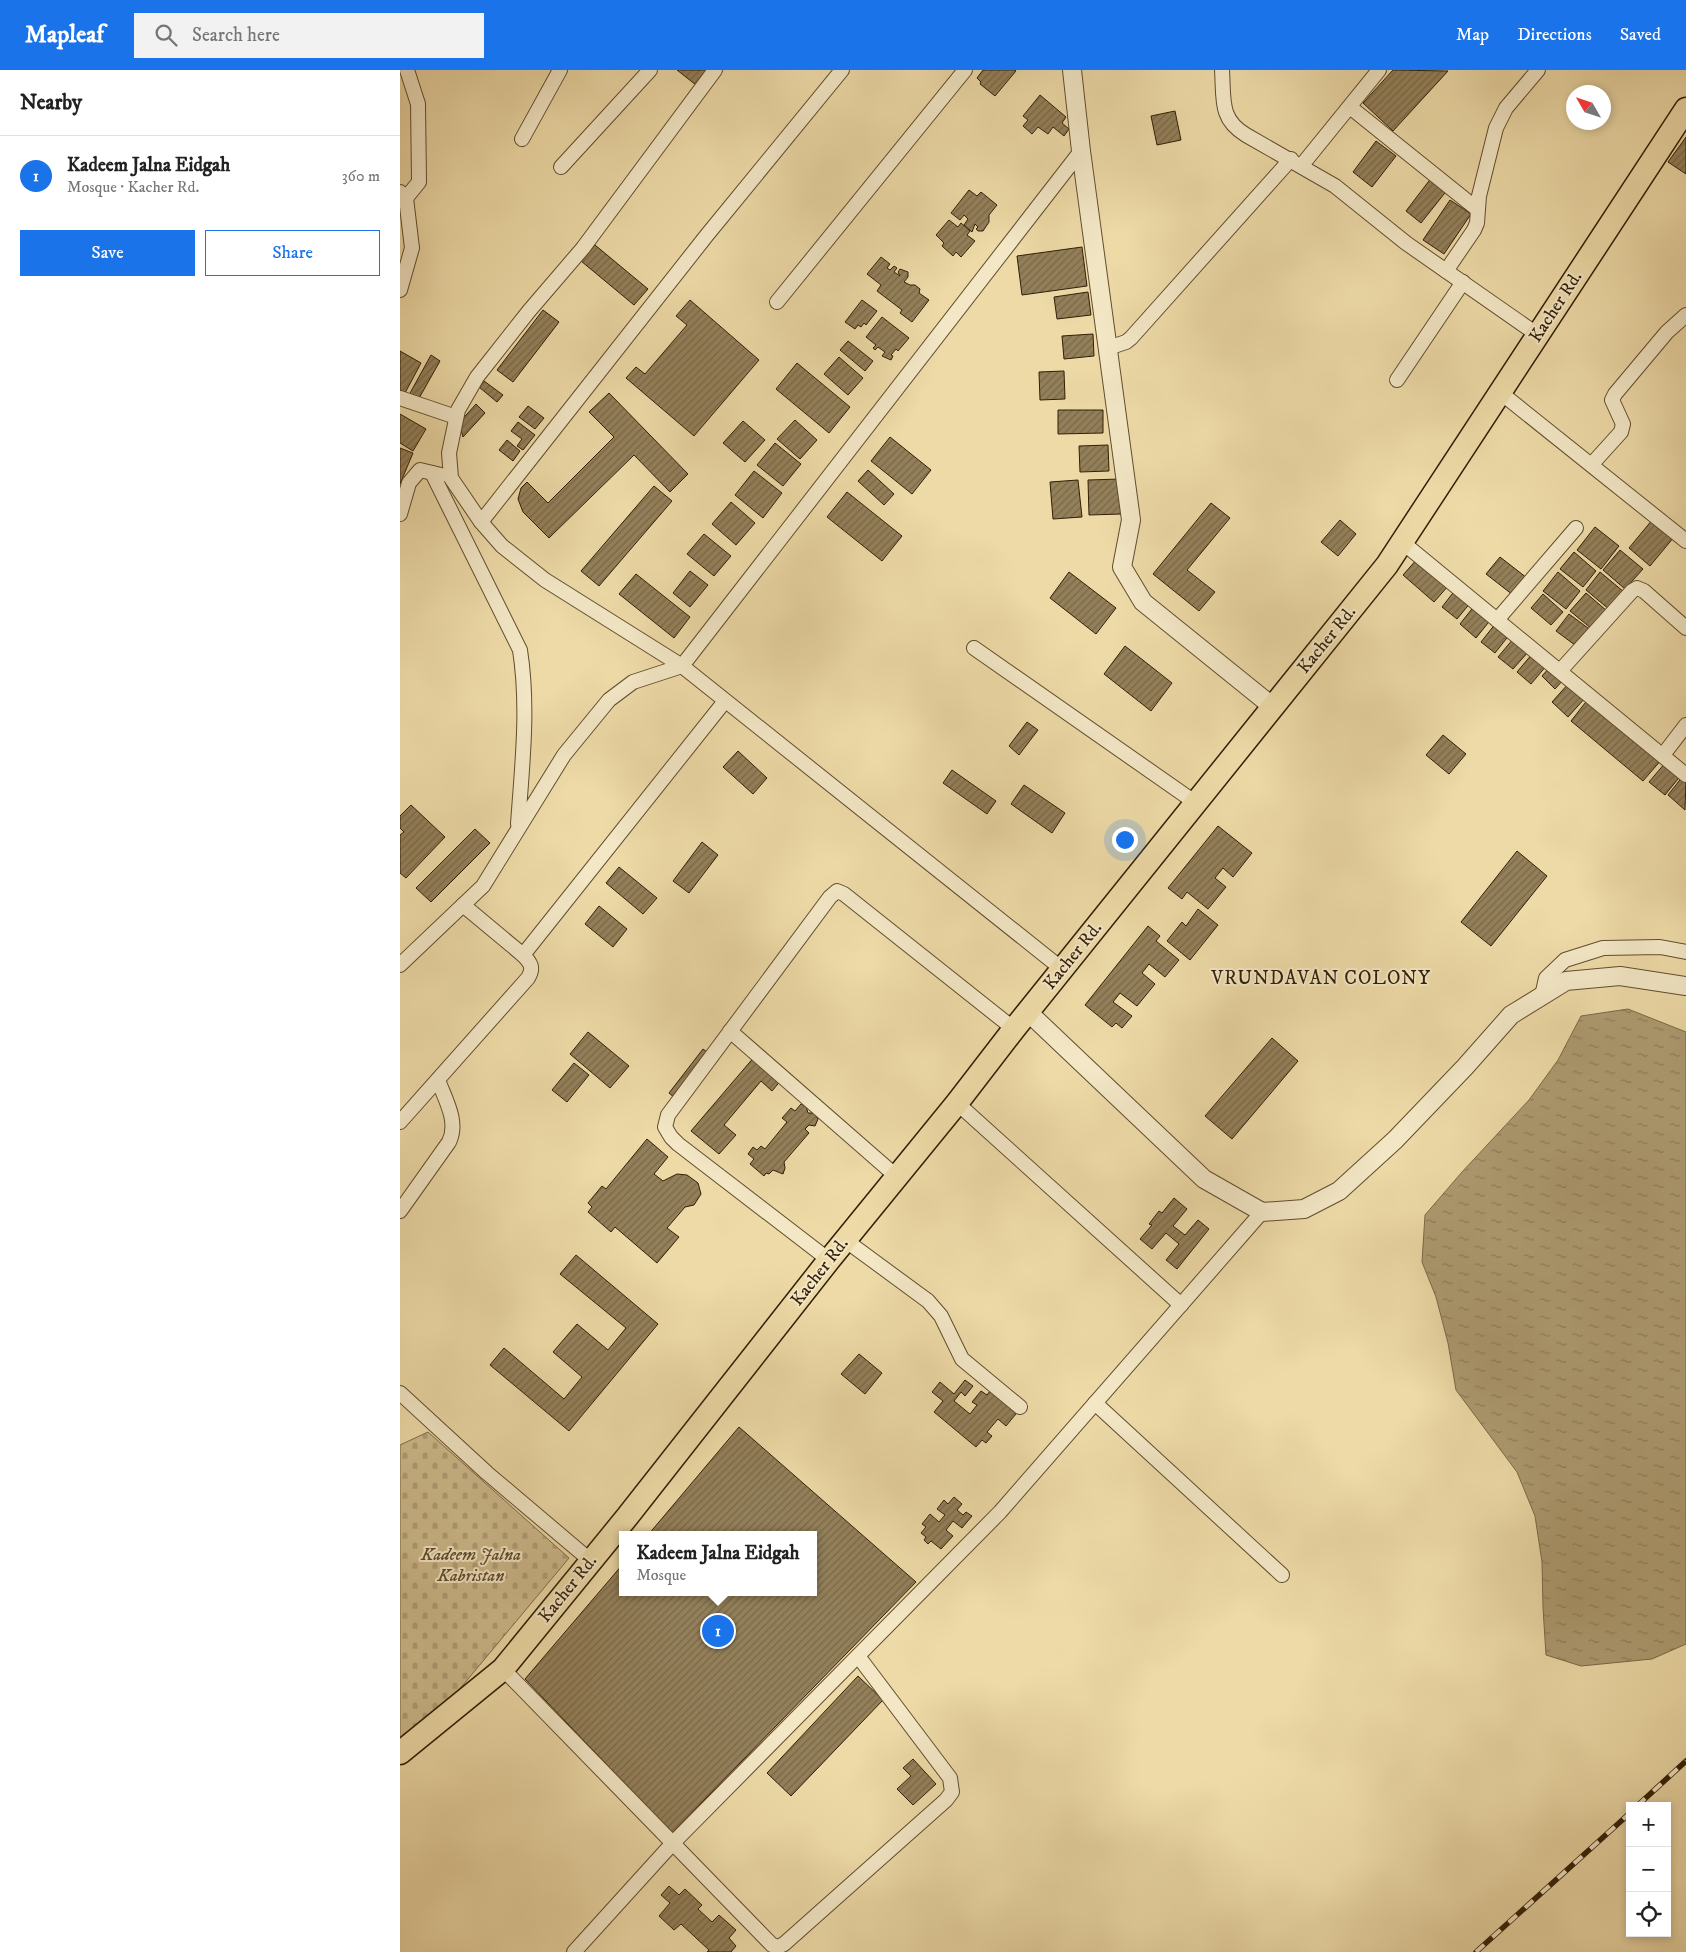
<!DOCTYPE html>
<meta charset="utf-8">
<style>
body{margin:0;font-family:"IM FELL DW Pica",serif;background:#f2f2f2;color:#222}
.controls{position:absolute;right:15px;bottom:15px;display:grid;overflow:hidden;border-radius:0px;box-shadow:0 2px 8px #0003}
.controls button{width:45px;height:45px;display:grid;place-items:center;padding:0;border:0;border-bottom:1px solid #e0e0e0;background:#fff;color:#222;font:25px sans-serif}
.compass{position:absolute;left:1166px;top:15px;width:45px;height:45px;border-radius:50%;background:#fff;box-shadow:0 2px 8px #0003;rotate:309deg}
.you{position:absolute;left:724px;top:769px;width:18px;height:18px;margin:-12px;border:4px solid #fff;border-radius:50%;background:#1a73e8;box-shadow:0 0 0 8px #1a73e833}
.badge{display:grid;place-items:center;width:32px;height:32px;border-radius:50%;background:#1a73e8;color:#fff;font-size:16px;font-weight:700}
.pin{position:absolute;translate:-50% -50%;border:2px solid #fff;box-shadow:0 1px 5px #0006}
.popup{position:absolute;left:219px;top:1461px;width:198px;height:65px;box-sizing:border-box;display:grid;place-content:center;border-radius:0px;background:#fff;filter:drop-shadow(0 1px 4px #0005);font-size:16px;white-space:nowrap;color:#767676}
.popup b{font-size:19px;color:#222}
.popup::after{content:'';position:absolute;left:50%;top:100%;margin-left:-10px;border:10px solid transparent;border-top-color:#fff}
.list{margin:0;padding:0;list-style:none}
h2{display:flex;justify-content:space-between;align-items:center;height:65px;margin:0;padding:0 20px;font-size:21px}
h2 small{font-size:16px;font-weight:400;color:#767676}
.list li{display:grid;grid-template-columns:32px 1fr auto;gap:15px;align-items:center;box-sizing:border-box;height:80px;padding:0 20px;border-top:1px solid #e0e0e0}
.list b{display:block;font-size:19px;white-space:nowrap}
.list p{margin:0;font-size:16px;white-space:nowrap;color:#767676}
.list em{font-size:16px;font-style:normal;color:#767676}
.actions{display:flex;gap:10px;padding:15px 20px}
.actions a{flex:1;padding:11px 0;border:1px solid #1a73e8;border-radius:0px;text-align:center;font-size:18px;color:#1a73e8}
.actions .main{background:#1a73e8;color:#fff}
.icon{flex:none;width:28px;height:28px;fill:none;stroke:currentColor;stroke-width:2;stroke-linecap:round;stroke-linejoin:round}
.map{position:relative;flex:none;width:1286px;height:1882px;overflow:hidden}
header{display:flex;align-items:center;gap:30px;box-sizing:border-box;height:70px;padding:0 25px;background:#1a73e8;color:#fff}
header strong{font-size:24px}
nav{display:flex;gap:28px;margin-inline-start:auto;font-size:18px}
.search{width:350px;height:45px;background:#f2f2f2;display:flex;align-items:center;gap:12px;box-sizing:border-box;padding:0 18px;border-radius:0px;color:#767676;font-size:19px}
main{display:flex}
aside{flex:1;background:#fff}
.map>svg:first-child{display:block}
.cemetery{fill:url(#cemetery-stones);stroke:#7f6c49}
.water{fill:url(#water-ripples);stroke:#7b6846}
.building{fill:url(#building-hatch);stroke:#311e06}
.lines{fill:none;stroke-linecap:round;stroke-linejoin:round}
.minor-casing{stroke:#604d2e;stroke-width:16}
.tertiary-casing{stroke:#604d2e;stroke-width:20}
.primary-casing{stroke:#311e06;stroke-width:25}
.minor{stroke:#f3e7c6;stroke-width:14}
.tertiary{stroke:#f3e7c6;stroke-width:18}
.primary{stroke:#eddaa7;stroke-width:22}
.rail-casing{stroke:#311e06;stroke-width:5.5}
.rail{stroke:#f3e7c6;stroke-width:4;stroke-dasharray:11;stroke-linecap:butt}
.labels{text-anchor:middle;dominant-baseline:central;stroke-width:4;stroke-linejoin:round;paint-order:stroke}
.street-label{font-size:18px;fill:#311e06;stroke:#f3e7c6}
.park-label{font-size:18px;font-style:italic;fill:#604d2e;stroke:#f3e7c6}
.neighbourhood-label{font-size:19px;letter-spacing:1px;fill:#311e06;stroke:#f3e7c6}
</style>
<header>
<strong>Mapleaf</strong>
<div class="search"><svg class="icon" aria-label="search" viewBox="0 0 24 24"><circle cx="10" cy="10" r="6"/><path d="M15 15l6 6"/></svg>Search here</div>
<nav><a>Map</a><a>Directions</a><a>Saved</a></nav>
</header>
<main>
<aside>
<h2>Nearby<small></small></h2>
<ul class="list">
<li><span class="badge">1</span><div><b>Kadeem Jalna Eidgah</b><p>Mosque · Kacher Rd.</p></div><em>360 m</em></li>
</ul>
<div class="actions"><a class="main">Save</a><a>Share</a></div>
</aside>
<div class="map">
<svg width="1286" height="1882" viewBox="0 0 1286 1882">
<defs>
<pattern id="cemetery-stones" width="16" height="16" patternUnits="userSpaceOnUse" patternTransform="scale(1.25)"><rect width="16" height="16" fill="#cdba8c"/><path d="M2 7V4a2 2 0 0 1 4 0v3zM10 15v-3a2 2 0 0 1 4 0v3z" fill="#b09f77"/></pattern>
<pattern id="water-ripples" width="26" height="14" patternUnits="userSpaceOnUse" patternTransform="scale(1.25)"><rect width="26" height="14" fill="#ad9a70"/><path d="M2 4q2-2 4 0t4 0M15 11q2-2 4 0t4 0" fill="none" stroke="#8d7d5a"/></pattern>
<pattern id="building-hatch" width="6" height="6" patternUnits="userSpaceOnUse" patternTransform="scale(1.25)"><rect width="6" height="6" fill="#93805a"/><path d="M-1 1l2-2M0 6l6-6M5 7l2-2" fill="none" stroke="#796848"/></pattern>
</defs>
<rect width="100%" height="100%" fill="#eddaa7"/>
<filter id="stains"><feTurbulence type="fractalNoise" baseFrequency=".004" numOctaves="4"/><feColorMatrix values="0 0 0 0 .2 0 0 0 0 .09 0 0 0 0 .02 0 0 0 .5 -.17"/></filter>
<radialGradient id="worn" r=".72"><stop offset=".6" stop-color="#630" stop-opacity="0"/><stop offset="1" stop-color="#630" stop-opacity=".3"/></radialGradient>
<path class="cemetery" d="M28,1362L169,1488L53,1627L0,1673V1375Z"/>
<path class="water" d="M1228,939L1286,962V1574L1252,1589L1181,1596L1146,1585L1143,1538L1142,1492L1135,1446L1117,1402L1056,1320L1048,1273L1036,1227L1022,1192L1025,1145L1062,1102L1129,1030L1158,990L1181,946Z"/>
<g class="building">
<path d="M277,0H308L296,15Z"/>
<path d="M583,0H615L616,1L595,26L580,14L581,12L577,8Z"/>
<path d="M993,0L1048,1L993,61L963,33Z"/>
<path d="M640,25L666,47L662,53L669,59L664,66L653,57L648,64L638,57L632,64L623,56L628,50L623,46Z"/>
<path d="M775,41L781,70L757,75L751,46Z"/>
<path d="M1286,67V104L1268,92Z"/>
<path d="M976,71L996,86L972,117L953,102Z"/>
<path d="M1032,107L1048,119L1021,153L1006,141Z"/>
<path d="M569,120L577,126L581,122L597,135L589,145V152L583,161H578L576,159L578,157L575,154L572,162L564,155L568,149L564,145L560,150L551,143Z"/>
<path d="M1050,130L1071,144L1044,184L1023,170Z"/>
<path d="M549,150L558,157L561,153L570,161L567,165L575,171L561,187L556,182L553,186L542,176L544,173L536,165Z"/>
<path d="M195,175L248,219L234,235L181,191Z"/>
<path d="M682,177L687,216L622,225L617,186Z"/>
<path d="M481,187L490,194L487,198L490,200L494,196L497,198L494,202L500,206L498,202L500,199L508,202V207L504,212L510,215H515L520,219L519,223L529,230L512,252L500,243L502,240L477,221L481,215L467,204Z"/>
<path d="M688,222L691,245L657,249L654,227Z"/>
<path d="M290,230L359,290L294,366L226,308L236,297L245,304L287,255L276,246Z"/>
<path d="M462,230L477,241L466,255L464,253L461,257L458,255L455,259L445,252Z"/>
<path d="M143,240L159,252L113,312L97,300Z"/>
<path d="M482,247L509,268L498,281L496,279L491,285L493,286L491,290L482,286L485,282L478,277L475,280L473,278L476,275L466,267Z"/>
<path d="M693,264L694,286L664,289L662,266Z"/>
<path d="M448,271L473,291L465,301L440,280Z"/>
<path d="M0,281L21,293L5,323L0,320Z"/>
<path d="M31,285L40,291L18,330L9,325Z"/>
<path d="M439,287L463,308L448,325L424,304Z"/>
<path d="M397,293L450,337L429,363L376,319Z"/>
<path d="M664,301L665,329L640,330L639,302Z"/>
<path d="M84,311L103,325L97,332L79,317Z"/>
<path d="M209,323L288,404L270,422L234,385L149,468L123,442L118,429L121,418L127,412L148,433L214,367L189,342Z"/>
<path d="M76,334L85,343L63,367L59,353Z"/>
<path d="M128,336L144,348L135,359L119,347Z"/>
<path d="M658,340H703V363L658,364Z"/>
<path d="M0,344L26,359L13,381L0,373Z"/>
<path d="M395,350L417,370L400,389L377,369Z"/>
<path d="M343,351L365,370L345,392L323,373Z"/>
<path d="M118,352L135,365L123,380L117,376L122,369L111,361Z"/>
<path d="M490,367L531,400L512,424L471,391Z"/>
<path d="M107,370L120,381L113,391L99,380Z"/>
<path d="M375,373L401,394L383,416L357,395Z"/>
<path d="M708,375L709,401L680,402L679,376Z"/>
<path d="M0,378L13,383L0,414Z"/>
<path d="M468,400L494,424L484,435L458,411Z"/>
<path d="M354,401L382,423L363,448L335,425Z"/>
<path d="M720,409L721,444L689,445L688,410Z"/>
<path d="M678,410L682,447L653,449L650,412Z"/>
<path d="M254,416L272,431L199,516L181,501Z"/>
<path d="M447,422L502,466L482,491L427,447Z"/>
<path d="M331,432L355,453L336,475L312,454Z"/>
<path d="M811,433L830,448L787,500L815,522L799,541L753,504Z"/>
<path d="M1253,449L1274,467L1250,496L1229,478Z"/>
<path d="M940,450L956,464L938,486L921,472Z"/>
<path d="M1195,457L1219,476L1201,499L1177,480Z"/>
<path d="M304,464L331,486L314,506L287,484Z"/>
<path d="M1220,480L1243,499L1225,519L1203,500Z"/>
<path d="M1174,482L1196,501L1183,517L1160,499Z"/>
<path d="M1100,487L1127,508L1113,525L1086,504Z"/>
<path d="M1018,488L1049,515L1034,532L1003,505Z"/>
<path d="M290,501L308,515L290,537L273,523Z"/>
<path d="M669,502L716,538L696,564L650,528Z"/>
<path d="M1158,502L1180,521L1166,539L1143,521Z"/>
<path d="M1200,502L1224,522L1210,540L1186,520Z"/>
<path d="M236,504L290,547L274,568L219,524Z"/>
<path d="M1056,519L1071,532L1057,549L1042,537Z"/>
<path d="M1186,523L1207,541L1192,559L1170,541Z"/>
<path d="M1143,524L1163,542L1151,555L1131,538Z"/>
<path d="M1075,535L1092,548L1076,568L1060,554Z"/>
<path d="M1169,544L1192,561L1179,578L1156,561Z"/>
<path d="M1096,553L1110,564L1095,583L1081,572Z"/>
<path d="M1114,568L1129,581L1113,599L1098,587Z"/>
<path d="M725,576L772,613L751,641L704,604Z"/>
<path d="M1133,583L1147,595L1131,614L1117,602Z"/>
<path d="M1150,597L1164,609L1155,619L1142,606Z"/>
<path d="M1169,613L1185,628L1168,647L1152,632Z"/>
<path d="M1189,628L1262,689L1243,711L1171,651Z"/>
<path d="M627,652L638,660L619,685L609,676Z"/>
<path d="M1043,665L1066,684L1049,704L1026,685Z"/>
<path d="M338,681L367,708L353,724L323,697Z"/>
<path d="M1266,692L1282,704L1265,725L1249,712Z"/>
<path d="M552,700L596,731L587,744L543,713Z"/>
<path d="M1283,706L1286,708L1285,740L1268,725Z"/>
<path d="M624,715L665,743L652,763L611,734Z"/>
<path d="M11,735L45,767L6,808L0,803V765L4,762L0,758V746Z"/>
<path d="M818,756L852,783L833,807L823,798L815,808L826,817L808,839L787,822L782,829L768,818Z"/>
<path d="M75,759L90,773L31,832L16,818Z"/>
<path d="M302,772L318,785L289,823L273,811Z"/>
<path d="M1117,781L1147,806L1091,876L1061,852Z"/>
<path d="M219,797L257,828L243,844L206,813Z"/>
<path d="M199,836L227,859L213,877L185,854Z"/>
<path d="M798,839L818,855L790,890L767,871L782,852L786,856Z"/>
<path d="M748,856L760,866L756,871L779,890L765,907L749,894L742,903L755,914L737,936L720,923L713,932L732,946L722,958L716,953L712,957L685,935Z"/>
<path d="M188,962L229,996L210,1018L170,984Z"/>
<path d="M872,968L898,991L832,1069L805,1046Z"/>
<path d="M303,979L311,985L276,1029L269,1023Z"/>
<path d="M355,986L382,1009L372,1021L361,1011L324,1055L336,1065L319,1084L291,1061Z"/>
<path d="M174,993L189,1005L167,1032L152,1020Z"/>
<path d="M401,1034L406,1036L408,1043H414L418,1049L415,1056L409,1055L405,1059L409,1063L384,1092L385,1098L383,1104L373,1100L369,1104L366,1103L364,1106L350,1094L354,1089L348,1084L353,1077L357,1080L361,1076L365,1079L387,1052L382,1048L391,1038L395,1041Z"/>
<path d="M247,1069L268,1087L254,1104L263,1111L277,1104L287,1105L298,1113L301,1124L294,1135L285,1137L267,1158L279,1167L257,1193L215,1157L211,1162L188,1142L192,1137L188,1133L202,1116L206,1119Z"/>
<path d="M774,1128L787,1139L773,1156L785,1165L798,1150L809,1159L777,1199L766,1190L779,1174L766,1163L752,1179L740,1169L752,1155L749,1154L759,1141L762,1143Z"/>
<path d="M176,1185L258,1254L169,1361L90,1295L104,1278L164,1329L182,1307L153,1282L177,1254L208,1280L226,1258L160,1204Z"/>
<path d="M459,1284L482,1303L465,1324L441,1304Z"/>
<path d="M565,1310L573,1316L565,1326L561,1322L554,1331L570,1344L577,1335L572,1332L581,1321L587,1325L593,1317L620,1339L606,1356L598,1349L587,1362L592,1366L586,1373L582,1370L576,1377L534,1342L543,1331L532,1322L540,1312L554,1324Z"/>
<path d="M339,1357L516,1512L272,1763L125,1609L223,1494V1522H413V1465H248Z"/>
<path d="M554,1427L562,1434L557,1440L563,1445L566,1442L572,1446L562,1458L553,1451L546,1460L553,1466L541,1479L531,1471L528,1474L524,1470L526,1467L521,1463L526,1457L522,1454L530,1444L539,1452L545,1445L537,1439L544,1430L548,1434Z"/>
<path d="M458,1606L483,1630L391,1726L367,1703Z"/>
<path d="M513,1689L536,1714L513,1735L497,1719L511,1706L503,1698Z"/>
<path d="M269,1816L279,1825L285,1819L302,1835L298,1839L312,1852L319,1845L336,1860L329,1868L336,1876L331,1882H307L309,1880L281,1854L274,1860L259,1846L270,1833L261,1825Z"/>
</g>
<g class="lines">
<g class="minor-casing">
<g id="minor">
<path d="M822,0C824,29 819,49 846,65L935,116L1006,173L1138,265"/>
<path d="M950,37L1077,139"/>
<path d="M122,69L160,0"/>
<path d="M902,95L979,0"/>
<path d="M161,97L250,0"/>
<path d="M0,122L6,128L19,112L18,34L7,0"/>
<path d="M1046,201L1074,160L1077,153L1079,126L1096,58L1106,38L1138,0"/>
<path d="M0,220L12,178L6,128"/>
<path d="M377,232L565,0"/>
<path d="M708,278L726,272L731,268L891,89"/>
<path d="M997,310L1063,212"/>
<path d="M1101,323L1286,471"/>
<path d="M0,328L56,347"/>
<path d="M1192,394L1221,362L1223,354L1212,330L1215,324L1267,262L1286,245"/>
<path d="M32,403L120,580C129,638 122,696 118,754"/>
<path d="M0,444L9,413L20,400L41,405"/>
<path d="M81,452L307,165L442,0"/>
<path d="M1002,472L1286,705"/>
<path d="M1097,550L1176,458"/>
<path d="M574,578L796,733"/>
<path d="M1160,601L1232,521L1237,518L1244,521L1286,558"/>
<path d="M1263,685L1286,655"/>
<path d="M123,885L325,631"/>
<path d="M0,895L83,816L164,685L209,630L233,612L282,596L145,510L102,476L81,452L51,408L49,383L58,340L77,307L129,241L183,178L315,0"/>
<path d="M662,899L282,596L681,81"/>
<path d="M1142,926L1146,908L1165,890L1203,878L1260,877L1286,882"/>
<path d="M330,961L496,1106"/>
<path d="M557,1033L781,1235"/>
<path d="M0,1052L128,908C134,898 131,893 123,885L63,835"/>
<path d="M0,1141L49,1072C59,1052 45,1029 38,1010"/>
<path d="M445,1170L528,1231L541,1246L562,1289L620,1337"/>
<path d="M429,1190L278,1074L271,1067L265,1057L268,1045L430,827L437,821L444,824L614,959"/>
<path d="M0,1323L87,1403L191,1491"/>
<path d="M695,1333L882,1505"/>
<path d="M103,1599L372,1875L378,1877L384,1874L546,1730L552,1722L550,1708L458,1586"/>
<path d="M174,1882L272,1774L600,1442L862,1142"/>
</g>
</g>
<g class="tertiary-casing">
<g id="tertiary">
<path d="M672,0L681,81L731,450L722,497L743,532L873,637"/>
<path d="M628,942L804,1109L862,1142L904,1139L939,1121L995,1070L1065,997L1111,945L1166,911L1220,906L1286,916"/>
</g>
</g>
<g class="primary-casing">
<path id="primary" d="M0,1683L103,1599L227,1447L429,1190L557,1033L614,959L987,495L1286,39"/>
</g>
<use href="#minor" class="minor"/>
<use href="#tertiary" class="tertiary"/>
<use href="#primary" class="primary"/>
<g class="rail-casing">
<g id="rail">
<path d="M1237,1736L1286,1691"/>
<path d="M1076,1882L1230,1743"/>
</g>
</g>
<use href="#rail" class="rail"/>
</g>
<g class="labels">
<g class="street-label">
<text transform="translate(1156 237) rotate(-57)">Kacher Rd.</text>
<text transform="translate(927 570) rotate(-51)">Kacher Rd.</text>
<text transform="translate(673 886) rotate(-51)">Kacher Rd.</text>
<text transform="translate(420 1202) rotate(-52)">Kacher Rd.</text>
<text transform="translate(168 1519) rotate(-51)">Kacher Rd.</text>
</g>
<g class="park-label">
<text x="71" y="1485">Kadeem Jalna<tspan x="71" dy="21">Kabristan</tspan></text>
</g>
<g class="neighbourhood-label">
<text x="921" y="908">VRUNDAVAN COLONY</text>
</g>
</g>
<rect width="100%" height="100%" filter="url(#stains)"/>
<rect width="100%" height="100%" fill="url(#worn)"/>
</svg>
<div class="controls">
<button>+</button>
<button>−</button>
<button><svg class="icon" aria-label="locate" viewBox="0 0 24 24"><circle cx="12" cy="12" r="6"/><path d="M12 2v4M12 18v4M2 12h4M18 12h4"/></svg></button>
</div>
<svg class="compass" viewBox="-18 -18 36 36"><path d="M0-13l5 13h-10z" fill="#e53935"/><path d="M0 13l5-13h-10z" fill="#767676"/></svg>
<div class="you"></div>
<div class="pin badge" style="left:318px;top:1561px">1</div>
<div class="popup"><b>Kadeem Jalna Eidgah</b>Mosque</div>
</div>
</main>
